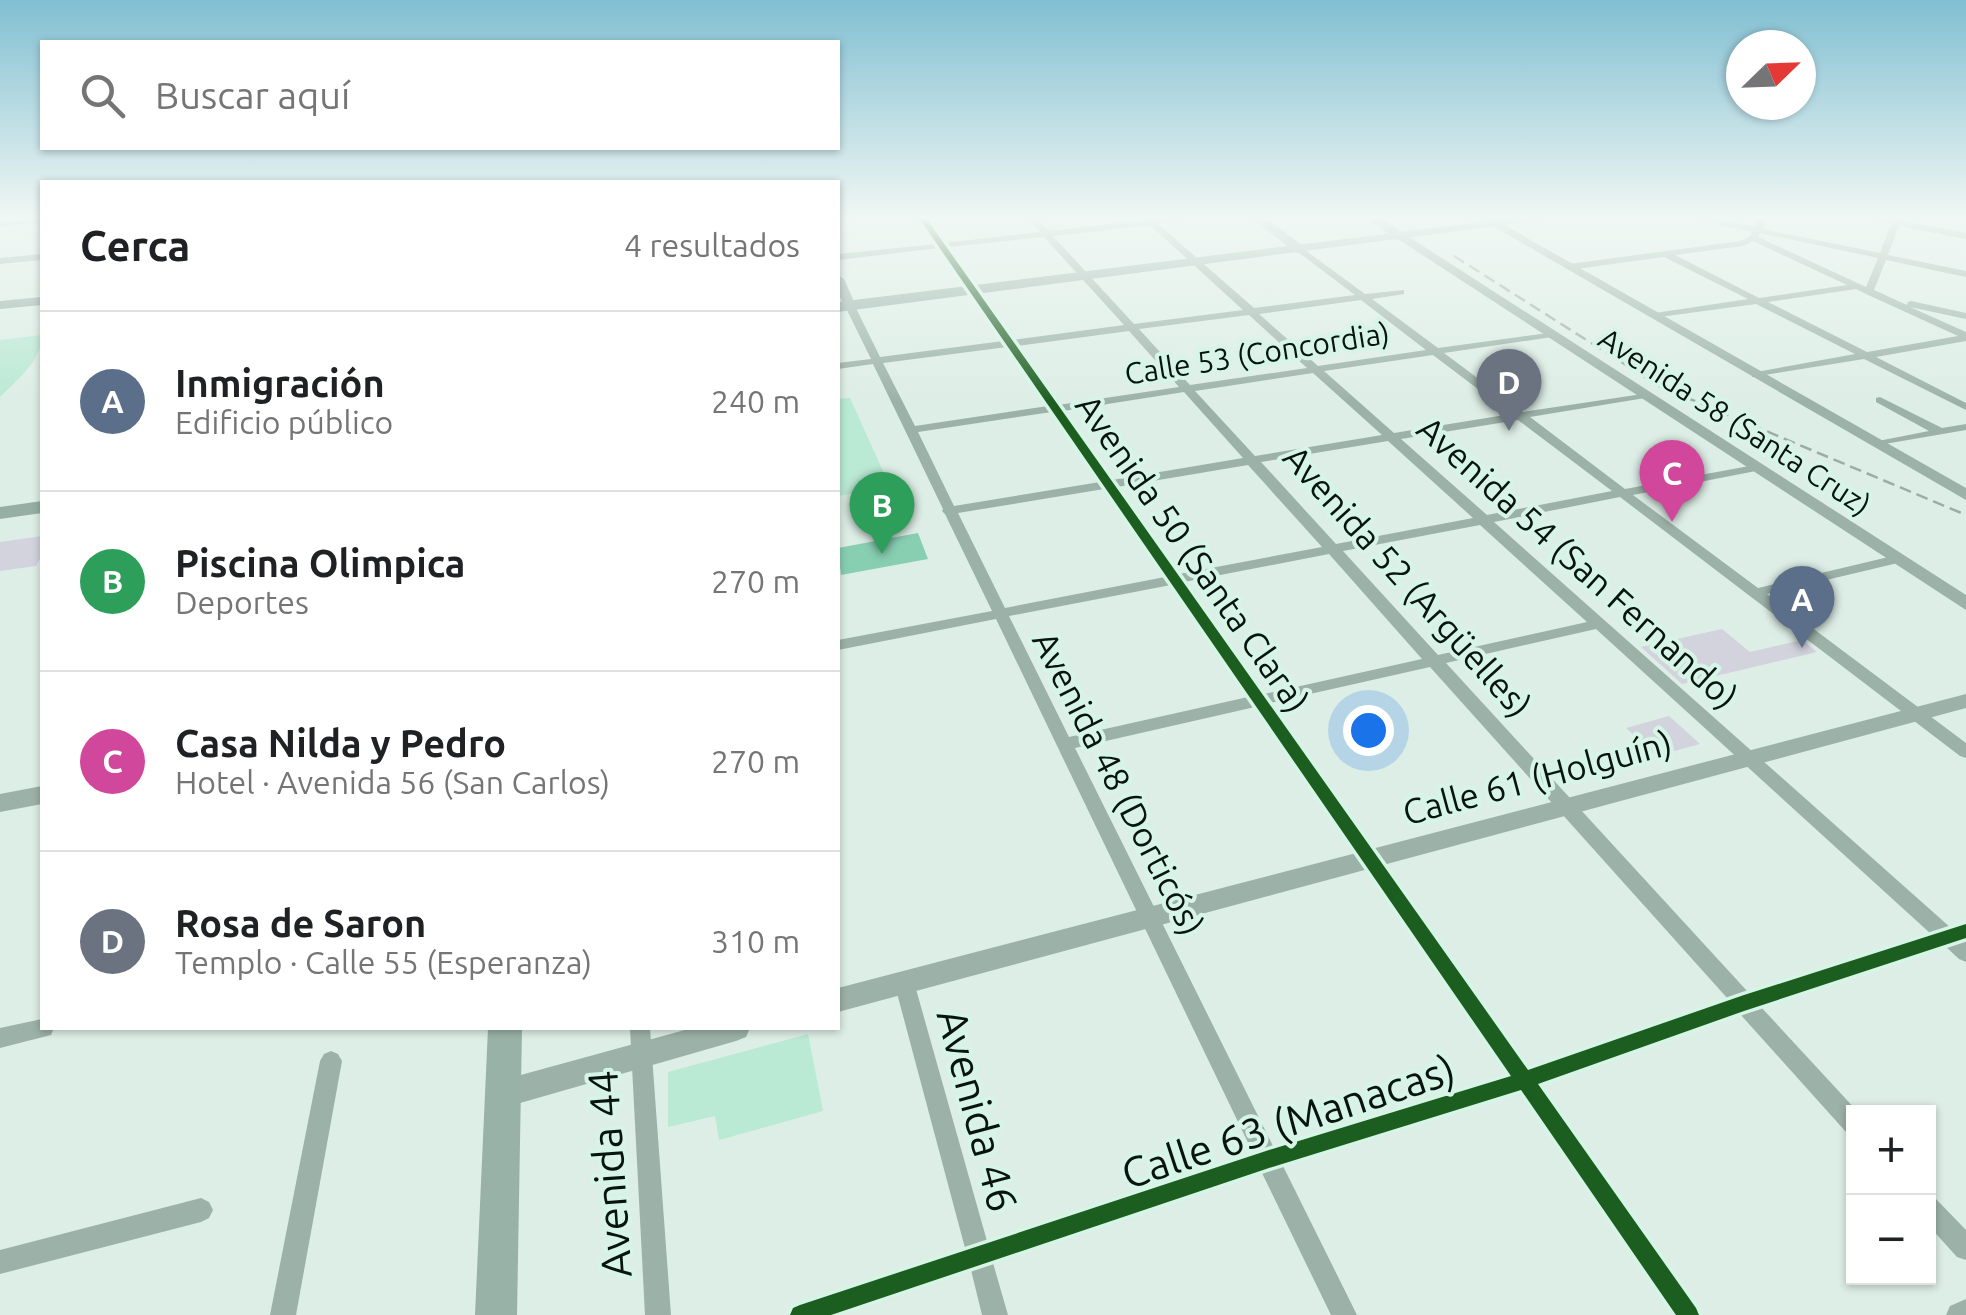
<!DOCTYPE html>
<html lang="es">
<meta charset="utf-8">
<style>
body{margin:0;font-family:Ubuntu,sans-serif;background:#f2f2f2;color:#202124}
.controls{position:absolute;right:30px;bottom:30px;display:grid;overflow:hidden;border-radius:0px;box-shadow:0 2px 8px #0004}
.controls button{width:90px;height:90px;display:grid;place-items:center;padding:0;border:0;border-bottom:2px solid #e0e0e0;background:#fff;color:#202124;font:50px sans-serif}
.compass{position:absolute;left:1726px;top:30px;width:90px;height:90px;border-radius:50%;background:#fff;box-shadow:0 2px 8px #0004;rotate:67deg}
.you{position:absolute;left:1368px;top:730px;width:35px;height:35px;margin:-25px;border:8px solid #fff;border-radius:50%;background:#1a73e8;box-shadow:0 0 0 15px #1a73e833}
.badge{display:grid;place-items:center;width:65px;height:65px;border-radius:50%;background:#53605a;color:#fff;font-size:32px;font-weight:700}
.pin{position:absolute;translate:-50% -82px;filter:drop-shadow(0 2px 5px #0008)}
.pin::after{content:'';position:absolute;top:52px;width:35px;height:30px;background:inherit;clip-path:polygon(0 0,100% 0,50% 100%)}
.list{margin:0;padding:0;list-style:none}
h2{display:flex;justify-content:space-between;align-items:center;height:130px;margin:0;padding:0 40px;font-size:42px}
h2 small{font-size:32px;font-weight:400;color:#757577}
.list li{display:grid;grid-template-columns:65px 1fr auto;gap:30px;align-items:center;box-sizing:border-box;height:180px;padding:0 40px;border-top:2px solid #e0e0e0}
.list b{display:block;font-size:38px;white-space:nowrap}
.list p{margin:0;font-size:32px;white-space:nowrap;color:#757577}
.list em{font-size:32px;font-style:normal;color:#757577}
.icon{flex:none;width:55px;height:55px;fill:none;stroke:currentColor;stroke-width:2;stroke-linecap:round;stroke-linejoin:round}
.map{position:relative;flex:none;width:1966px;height:1315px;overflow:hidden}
.search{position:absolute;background:#fff;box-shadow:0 2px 8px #0004;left:40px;top:40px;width:800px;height:110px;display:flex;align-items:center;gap:25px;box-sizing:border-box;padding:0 35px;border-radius:0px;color:#757577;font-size:38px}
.panel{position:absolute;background:#fff;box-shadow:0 2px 8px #0004;left:40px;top:180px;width:800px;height:850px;border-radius:0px}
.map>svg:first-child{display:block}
.green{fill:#bae9d4}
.water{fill:#88cfb2}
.building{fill:#d3d3de}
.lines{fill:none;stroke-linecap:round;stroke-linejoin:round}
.minor{fill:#9cb2a8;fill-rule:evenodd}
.tertiary{fill:#9cb2a8;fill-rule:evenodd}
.secondary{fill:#96afa5;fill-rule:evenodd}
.primary{fill:#99b2a8;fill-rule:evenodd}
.rail{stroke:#9cada5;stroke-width:2.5;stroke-dasharray:12 6;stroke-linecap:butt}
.cycleway-casing{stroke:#d6f5e6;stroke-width:7}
.cycleway{fill:#1b5e20;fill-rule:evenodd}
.labels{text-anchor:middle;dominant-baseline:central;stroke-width:8;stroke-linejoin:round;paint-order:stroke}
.far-street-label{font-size:30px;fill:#09140f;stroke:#d6f5e6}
.street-label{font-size:35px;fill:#09140f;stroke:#d6f5e6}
.near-street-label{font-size:42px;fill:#09140f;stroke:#d6f5e6}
</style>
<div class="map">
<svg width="1966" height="1315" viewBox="0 0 1966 1315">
<rect width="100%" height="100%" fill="#ddeee6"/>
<g class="green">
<path d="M42,335C43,359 16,381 0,397V340Z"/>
<path d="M850,398L890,487L838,496V399Z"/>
<path d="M808,1034L823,1111L719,1140L715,1116L668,1127V1072Z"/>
</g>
<path class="water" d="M918,533L928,559L841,575L838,548Z"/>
<g class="building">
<path d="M42,536V555L36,566L0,571V542Z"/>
<path d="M1722,629L1750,652L1802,640L1817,652L1682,684L1641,647Z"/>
<path d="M1669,716L1700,744L1656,756L1626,728Z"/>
</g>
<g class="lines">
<g class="minor">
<path d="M42,218V222L0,226V222Z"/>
<path d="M918,218H926L944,243L1040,232L1028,218H1037L1049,231L1145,220L1143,218H1193L1158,224L1254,308L1355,295L1298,252V248L1301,247L1365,294L1404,290V294L1372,299L1438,348L1556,332L1557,334L1552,337L1444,353L1523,412L1649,393L1650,395L1645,398L1530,417L1625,489L1760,464L1762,467L1756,471L1633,495L1758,588L1897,555L1902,556L1904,559L1902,562L1767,594L1966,743V758L1960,756L1620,497L1494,522L1951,928L1966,923V962L1959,959L1945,946L1761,1007L1858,1112H1854V1135L1846,1132L1740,1014L1541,1085L1698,1306L1702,1315H1674L1520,1092L1283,1166L1357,1315H1331L1262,1173L993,1263L1008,1315H982L971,1270L837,1315H787L791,1306L800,1302L965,1248L894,982L897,976L904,973L911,976L914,982L987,1241L1253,1153L996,619L838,650V640L992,611L945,514L942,511L943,509L873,364L838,369V363L871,359L845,306L850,303L855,306L880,357L1003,341L939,248L838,260V254L936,244ZM1150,225L1243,310L1134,324L1053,236ZM1044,237L1124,325L1013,340L947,247ZM1361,300L1426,350L1318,366L1259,314ZM1249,315L1307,368L1190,385L1139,329ZM1129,331L1179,387L1058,405L1017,346ZM1007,347L1048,406L915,426L883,363ZM1433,355L1511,414L1394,433L1324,371ZM1313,373L1382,435L1255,456L1195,391ZM1184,392L1243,458L1112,480L1063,411ZM1052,412L1100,482L954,506L918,432ZM1518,420L1612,491L1487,515L1401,439ZM1388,441L1473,518L1336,544L1261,462ZM1248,465L1322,547L1179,574L1117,487ZM1104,489L1165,577L1005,608L958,513ZM1480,525L1587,622L1438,655L1343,551ZM1329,554L1422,659L1264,694L1184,582ZM1171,585L1248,697L1069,737L1009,616ZM1596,629L1931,934L1748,992L1446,663ZM1430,667L1728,999L1529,1068L1270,703ZM1255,707L1508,1075L1273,1146L1075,748Z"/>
<path d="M1695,218H1712L1755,227L1760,218H1768L1762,229L1880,253L1891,224L1867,218H1902L1901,221L1966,233V239L1899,226L1888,255L1966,271V277L1886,260L1874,290L1907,305L1908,302L1911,301L1966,313V319L1910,307L1966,332V341L1876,357L1966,403V410L1864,359L1752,377V373L1756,372L1855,354L1756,304L1652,318V314L1655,313L1748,299L1664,257L1569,270L1565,267L1569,264L1741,241L1750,236L1752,232ZM1760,233L1878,258L1866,287L1758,237ZM1753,241L1847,285L1759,298L1675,255L1743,246ZM1856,289L1866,294L1958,336L1867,352L1768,302Z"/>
<path d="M42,254V260L0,264V258Z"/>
<path d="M1880,397L1942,428L1966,424V430L1873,446V442L1929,431L1876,402V398Z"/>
<path d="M42,1019V1028H54L51,1035L0,1048V1028Z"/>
<path d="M630,1028H650L671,1315H645Z"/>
<path d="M331,1051L338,1054L342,1061L296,1315H270L320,1061L324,1054Z"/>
<path d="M1928,1195L1936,1199L1966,1230V1260L1957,1257L1928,1225Z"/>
<path d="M201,1198L209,1202L213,1210L209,1218L201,1222L0,1274V1250Z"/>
<path d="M1966,1299V1315H1946L1950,1306Z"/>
</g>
<g class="tertiary">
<path d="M1479,218H1492L1966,488V500Z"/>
<path d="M1398,235H1406L1966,595V610L1398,239Z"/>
<path d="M838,275L844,279L856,306L855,309L844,306L838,292Z"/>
<path d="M1966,694V708L838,1012V988Z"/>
<path d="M42,786V804L0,812V794Z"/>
<path d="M692,1028H750L746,1037L736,1041L503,1108L493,1104L489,1094L493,1084L503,1080Z"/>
</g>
<g class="secondary">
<path d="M1252,218H1266L1308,250L1296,253Z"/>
<path d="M1367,218H1382L1408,237L1397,240Z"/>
<path d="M42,297V305L0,309V301Z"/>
<path d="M42,501V513L0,519V507Z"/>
</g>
<g class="primary">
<path d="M1514,218H1556L838,312V302Z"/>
<path d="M488,1028H522L517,1315H475Z"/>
</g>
<path class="rail" d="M1454,256L1659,386L1966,515"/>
<g class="cycleway-casing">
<path id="cycleway" d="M919,218H926L1528,1070L1744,995L1966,924V938L1744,1011L1538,1084L1696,1308L1699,1315H1676L1521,1090L1269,1168L831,1315H790L793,1308L800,1305L1269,1150L1511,1076Z"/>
</g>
<use href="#cycleway" class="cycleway"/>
</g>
<linearGradient id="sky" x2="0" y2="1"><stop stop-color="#81bfd2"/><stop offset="0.54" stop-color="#f0f7f4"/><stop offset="1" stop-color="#f0f7f4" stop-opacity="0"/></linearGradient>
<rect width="1966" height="402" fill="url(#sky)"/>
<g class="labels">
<g class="far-street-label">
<text transform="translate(1257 353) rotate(-9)">Calle 53 (Concordia)</text>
<text transform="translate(1735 421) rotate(33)">Avenida 58 (Santa Cruz)</text>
</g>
<g class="street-label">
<text transform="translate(1193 553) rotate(55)">Avenida 50 (Santa Clara)</text>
<text transform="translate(1578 562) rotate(42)">Avenida 54 (San Fernando)</text>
<text transform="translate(1408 581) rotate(48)">Avenida 52 (Argüelles)</text>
<text transform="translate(1537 777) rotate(-15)">Calle 61 (Holguín)</text>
<text transform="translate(1119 783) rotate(63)">Avenida 48 (Dorticós)</text>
</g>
<g class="near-street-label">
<text transform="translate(978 1110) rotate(75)">Avenida 46</text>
<text transform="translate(1288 1121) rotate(-18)">Calle 63 (Manacas)</text>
<text transform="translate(609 1174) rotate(-94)">Avenida 44</text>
</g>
</g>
</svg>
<div class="controls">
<button>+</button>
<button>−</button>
</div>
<svg class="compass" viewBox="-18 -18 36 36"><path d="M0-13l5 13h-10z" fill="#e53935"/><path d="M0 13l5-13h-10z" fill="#757577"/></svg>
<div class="you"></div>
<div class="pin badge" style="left:1802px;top:648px;background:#5c6f8a">A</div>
<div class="pin badge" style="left:882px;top:554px;background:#2e9e5b">B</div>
<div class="pin badge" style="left:1672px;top:522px;background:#d1479c">C</div>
<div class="pin badge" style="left:1509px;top:431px;background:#6b7280">D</div>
<div class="search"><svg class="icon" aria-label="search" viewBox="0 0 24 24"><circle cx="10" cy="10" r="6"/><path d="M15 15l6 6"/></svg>Buscar aquí</div>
<section class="panel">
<h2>Cerca<small>4 resultados</small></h2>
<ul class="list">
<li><span class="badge" style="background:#5c6f8a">A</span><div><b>Inmigración</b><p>Edificio público</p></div><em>240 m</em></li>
<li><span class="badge" style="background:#2e9e5b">B</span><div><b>Piscina Olimpica</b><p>Deportes</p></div><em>270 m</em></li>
<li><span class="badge" style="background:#d1479c">C</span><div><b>Casa Nilda y Pedro</b><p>Hotel · Avenida 56 (San Carlos)</p></div><em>270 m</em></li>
<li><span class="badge" style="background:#6b7280">D</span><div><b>Rosa de Saron</b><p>Templo · Calle 55 (Esperanza)</p></div><em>310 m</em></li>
</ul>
</section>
</div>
